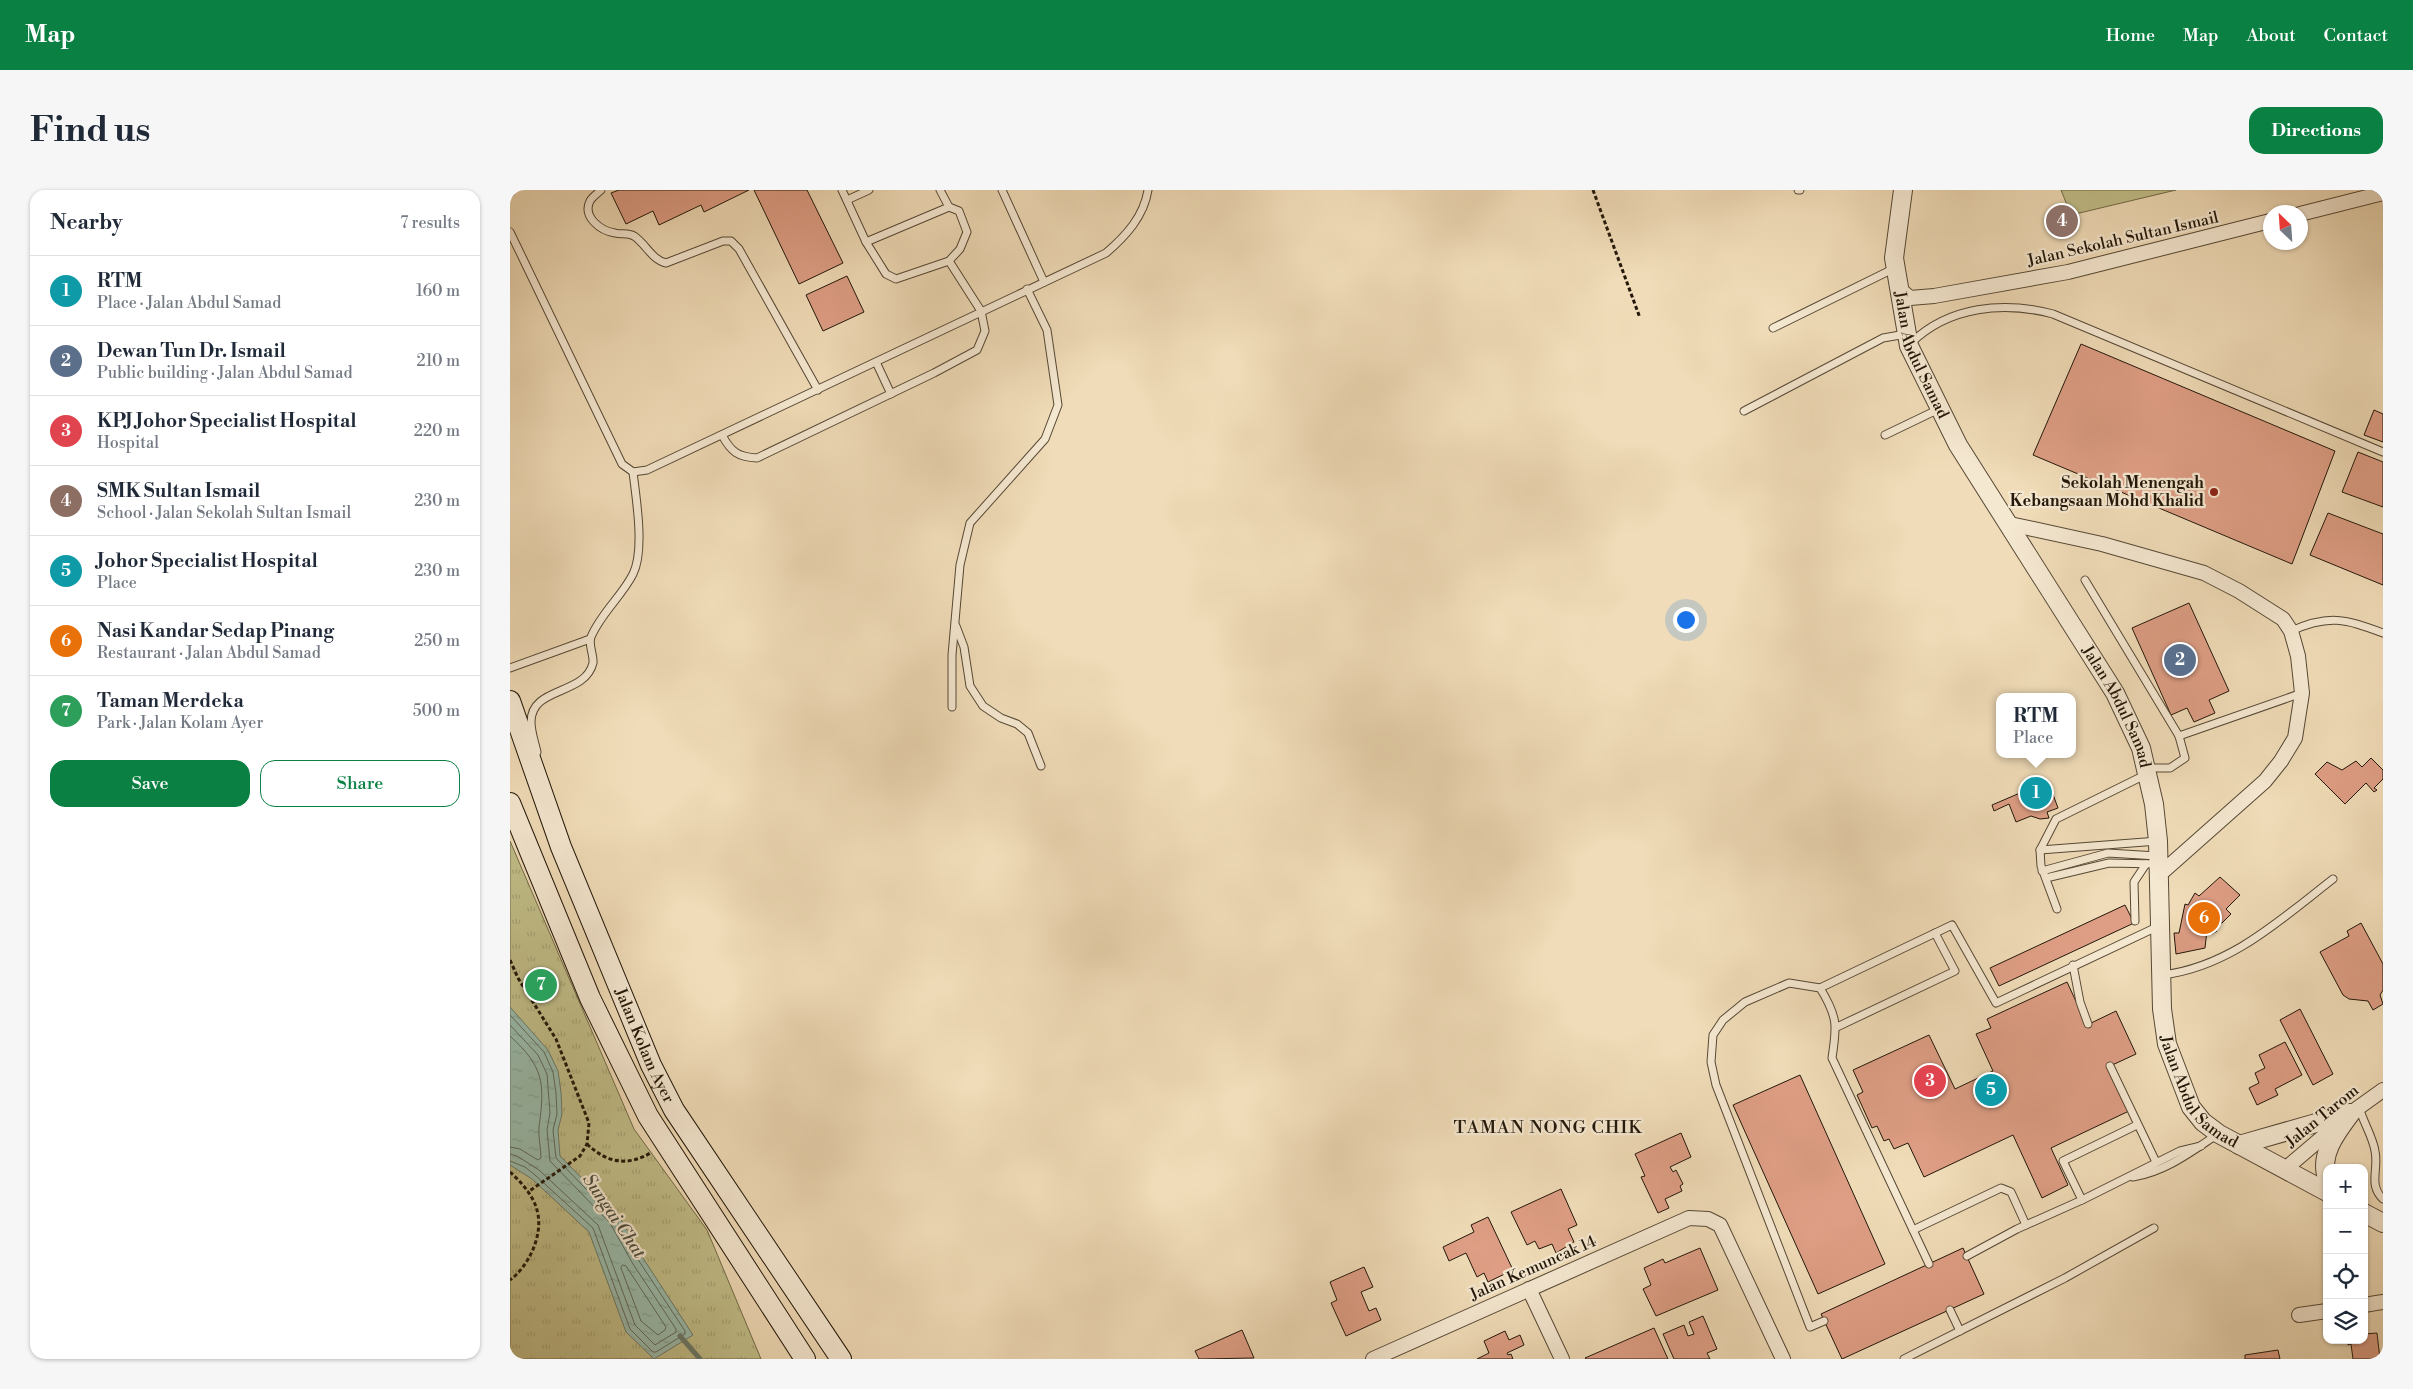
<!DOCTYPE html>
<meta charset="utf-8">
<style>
body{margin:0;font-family:"Libre Bodoni",serif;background:#f6f6f7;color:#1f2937}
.controls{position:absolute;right:15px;bottom:15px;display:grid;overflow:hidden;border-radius:10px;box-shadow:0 1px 4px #0004}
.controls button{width:45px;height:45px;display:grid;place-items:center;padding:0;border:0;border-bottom:1px solid #e0e1e3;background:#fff;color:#1f2937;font:25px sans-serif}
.compass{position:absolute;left:1753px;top:15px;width:45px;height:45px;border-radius:50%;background:#fff;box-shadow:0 1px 4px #0004;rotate:335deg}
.you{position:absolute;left:1175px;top:429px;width:18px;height:18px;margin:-12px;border:4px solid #fff;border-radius:50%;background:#1a73e8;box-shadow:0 0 0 8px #1a73e833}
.badge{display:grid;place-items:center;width:32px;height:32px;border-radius:50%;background:#0b8043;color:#fff;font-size:16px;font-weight:700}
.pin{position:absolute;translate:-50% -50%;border:2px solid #fff;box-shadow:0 1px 5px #0006}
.popup{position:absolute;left:1486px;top:503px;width:80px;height:65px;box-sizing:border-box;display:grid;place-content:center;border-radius:10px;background:#fff;filter:drop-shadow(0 1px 4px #0005);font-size:16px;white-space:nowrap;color:#747a83}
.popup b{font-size:19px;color:#1f2937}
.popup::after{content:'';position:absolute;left:50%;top:100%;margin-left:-10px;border:10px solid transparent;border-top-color:#fff}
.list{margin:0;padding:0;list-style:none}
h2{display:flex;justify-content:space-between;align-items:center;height:65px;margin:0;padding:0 20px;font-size:21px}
h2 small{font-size:16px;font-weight:400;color:#747a83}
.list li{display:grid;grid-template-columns:32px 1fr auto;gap:15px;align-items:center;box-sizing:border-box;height:70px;padding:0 20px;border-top:1px solid #e0e1e3}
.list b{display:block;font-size:19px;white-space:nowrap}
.list p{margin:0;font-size:16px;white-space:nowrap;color:#747a83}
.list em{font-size:16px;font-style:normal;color:#747a83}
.actions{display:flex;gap:10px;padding:15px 20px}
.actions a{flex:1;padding:11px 0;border:1px solid #0b8043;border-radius:15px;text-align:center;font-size:18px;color:#0b8043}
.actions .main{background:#0b8043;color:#fff}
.icon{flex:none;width:28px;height:28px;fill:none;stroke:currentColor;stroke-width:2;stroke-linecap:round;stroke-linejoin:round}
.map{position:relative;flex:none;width:1873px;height:1169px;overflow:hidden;border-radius:15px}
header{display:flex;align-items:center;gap:30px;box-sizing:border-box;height:70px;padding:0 25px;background:#0b8043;color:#fff}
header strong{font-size:24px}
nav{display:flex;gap:28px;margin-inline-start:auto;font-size:18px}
.intro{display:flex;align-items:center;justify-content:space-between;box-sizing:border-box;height:120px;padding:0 30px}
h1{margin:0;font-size:35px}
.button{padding:12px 22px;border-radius:15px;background:#0b8043;color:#fff;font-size:18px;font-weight:700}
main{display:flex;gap:30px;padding:0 30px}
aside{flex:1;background:#fff;border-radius:15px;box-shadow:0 1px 4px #0004}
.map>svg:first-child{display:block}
.park{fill:url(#park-tufts);stroke:#726a49}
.garden{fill:#c1be89;stroke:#726a49}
.water{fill:url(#water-ripples);stroke:#6a7a6b}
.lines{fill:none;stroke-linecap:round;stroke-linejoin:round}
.shore{stroke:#5e6a5b;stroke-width:1}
.stream{stroke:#6a7a6b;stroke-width:5}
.building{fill:#de9e85;stroke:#221709}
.service-casing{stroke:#564835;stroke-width:9}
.minor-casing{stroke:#564835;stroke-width:16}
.tertiary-casing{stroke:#564835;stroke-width:20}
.secondary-casing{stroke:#221709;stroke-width:22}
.path{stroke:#221709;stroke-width:3;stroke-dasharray:4 2.5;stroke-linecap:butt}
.service{stroke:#f5e8d1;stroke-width:7}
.minor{stroke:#f5e8d1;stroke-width:14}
.tertiary{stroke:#f5e8d1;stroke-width:18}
.secondary{stroke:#f5e8d1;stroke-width:20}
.poi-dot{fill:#8f2418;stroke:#f5e8d1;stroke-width:2}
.labels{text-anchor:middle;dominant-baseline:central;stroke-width:4.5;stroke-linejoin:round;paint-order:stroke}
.street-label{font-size:16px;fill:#221709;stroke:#f5e8d1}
.poi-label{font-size:16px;font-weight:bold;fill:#221709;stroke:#f5e8d1;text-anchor:end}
.neighbourhood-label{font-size:18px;letter-spacing:1px;fill:#221709;stroke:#f5e8d1}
.water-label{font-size:18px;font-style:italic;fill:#4c5142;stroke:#f5e8d1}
</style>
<header>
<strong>Map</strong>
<nav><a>Home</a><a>Map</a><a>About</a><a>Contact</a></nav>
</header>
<div class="intro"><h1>Find us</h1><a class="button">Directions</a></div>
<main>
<aside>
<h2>Nearby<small>7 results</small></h2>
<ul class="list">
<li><span class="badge" style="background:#0f9aa8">1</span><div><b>RTM</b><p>Place · Jalan Abdul Samad</p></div><em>160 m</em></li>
<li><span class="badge" style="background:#5c6f8a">2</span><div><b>Dewan Tun Dr. Ismail</b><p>Public building · Jalan Abdul Samad</p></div><em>210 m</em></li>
<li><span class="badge" style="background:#e0444e">3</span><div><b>KPJ Johor Specialist Hospital</b><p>Hospital</p></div><em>220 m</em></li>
<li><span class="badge" style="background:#8d6e63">4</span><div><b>SMK Sultan Ismail</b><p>School · Jalan Sekolah Sultan Ismail</p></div><em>230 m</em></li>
<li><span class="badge" style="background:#0f9aa8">5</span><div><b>Johor Specialist Hospital</b><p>Place</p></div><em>230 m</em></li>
<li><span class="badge" style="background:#e8710a">6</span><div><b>Nasi Kandar Sedap Pinang</b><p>Restaurant · Jalan Abdul Samad</p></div><em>250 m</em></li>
<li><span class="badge" style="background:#2e9e5b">7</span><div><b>Taman Merdeka</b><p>Park · Jalan Kolam Ayer</p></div><em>500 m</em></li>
</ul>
<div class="actions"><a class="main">Save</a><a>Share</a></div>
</aside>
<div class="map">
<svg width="1873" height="1169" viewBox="0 0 1873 1169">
<defs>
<pattern id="park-tufts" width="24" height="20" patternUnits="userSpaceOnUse" patternTransform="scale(1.25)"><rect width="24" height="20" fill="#c1be89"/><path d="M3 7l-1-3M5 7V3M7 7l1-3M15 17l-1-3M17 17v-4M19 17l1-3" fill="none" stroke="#a6a375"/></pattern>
<pattern id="water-ripples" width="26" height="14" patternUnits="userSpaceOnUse" patternTransform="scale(1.25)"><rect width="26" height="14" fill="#9abcad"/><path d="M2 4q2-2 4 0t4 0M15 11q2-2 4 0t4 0" fill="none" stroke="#84a194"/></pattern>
</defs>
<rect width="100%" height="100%" fill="#f0dcb8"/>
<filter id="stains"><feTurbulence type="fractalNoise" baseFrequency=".004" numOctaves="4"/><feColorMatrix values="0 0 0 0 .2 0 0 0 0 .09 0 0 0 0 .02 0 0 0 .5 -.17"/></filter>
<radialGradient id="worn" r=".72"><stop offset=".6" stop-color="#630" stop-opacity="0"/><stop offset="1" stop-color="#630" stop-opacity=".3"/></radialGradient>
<path class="park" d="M0,651L124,939L197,1040L251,1169H0Z"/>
<path class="garden" d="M1551,0H1666L1561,25Z"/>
<path class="water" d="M0,817L38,860L48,881L51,902L52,924L48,940L50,966L109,1026L133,1068L183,1145L144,1169L116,1142L79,1042L22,989L0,975Z"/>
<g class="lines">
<g class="shore">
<path d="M0,825L34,862L43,882L46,903L47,924L43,940L46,968L105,1029L129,1071L175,1141V1144L146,1162H143L120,1139L83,1038L25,985L15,977L0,971"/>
<path d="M0,835L28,865L37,884L40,923L37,940L40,971L100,1033L123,1074L166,1139V1142L145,1155L125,1135L88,1035L29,980L7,966L0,964"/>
<path d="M0,846C34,877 35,893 29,937C28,947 31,958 31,968L28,970L10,959L0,957"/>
<path d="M113,1075L116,1076L156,1137L155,1140L148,1145L131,1131L111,1078Z"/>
</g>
<path class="stream" d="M170,1146L190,1169"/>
</g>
<g class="building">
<path d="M109,0H239L194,22L191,15L149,35L143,21L116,34L101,3Z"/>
<path d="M244,0H297L333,73L289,94Z"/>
<path d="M337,86L354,122L313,141L296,105Z"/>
<path d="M1571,154L1825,261L1782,374L1523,265Z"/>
<path d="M1864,220L1873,224V252L1854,245Z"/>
<path d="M1848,262L1873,272V317L1832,302Z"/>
<path d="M1818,323L1873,344V395L1800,365Z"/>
<path d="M1679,413L1719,501L1699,510L1705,523L1684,532L1677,518L1661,525L1622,438Z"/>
<path d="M1861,568L1873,580V589L1864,598L1867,600L1864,602L1856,593L1835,614L1805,584L1817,572L1832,580L1846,571L1852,577Z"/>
<path d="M1538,591L1548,618L1537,622L1539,628L1530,629L1521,626L1506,632L1499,614L1484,621L1482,615Z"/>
<path d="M1710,687L1730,705L1716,719L1721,724L1712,733L1709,732L1703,736L1707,741L1702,744L1697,740L1695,758L1666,764L1664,743H1669L1675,714L1678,715L1685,703L1689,706Z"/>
<path d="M1615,715L1624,733L1489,796L1480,778Z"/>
<path d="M1851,733L1873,774V800L1870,805L1873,814L1863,820L1858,811L1839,809L1833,805L1810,762L1839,746L1837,741Z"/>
<path d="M1557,792L1577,835L1606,821L1626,864L1598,877L1619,921L1541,958L1558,995L1532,1008L1503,945L1414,987L1398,953L1384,959L1379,949L1374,951L1367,936L1362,938L1347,905L1353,902L1343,880L1419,845L1445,899L1483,881L1466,844L1481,838L1477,829Z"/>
<path d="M1790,819L1823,884L1803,895L1770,830Z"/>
<path d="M1775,852L1792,885L1765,899L1768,905L1747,915L1739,898L1749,893L1745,883L1755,878L1749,865Z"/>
<path d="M1290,885L1375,1074L1308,1104L1223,915Z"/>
<path d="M1171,943L1181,967L1160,977L1163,982L1166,980L1173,994L1170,996L1172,1001L1155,1009L1159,1018L1148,1023L1131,987L1135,986L1125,964Z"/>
<path d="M1051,999L1067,1035L1058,1039L1064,1052L1046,1063L1042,1054L1029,1059L1025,1051L1017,1055L1001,1022Z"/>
<path d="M978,1027L1003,1080L978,1092L974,1083L967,1087L956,1063L939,1071L933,1057L964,1042L961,1035Z"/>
<path d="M1190,1058L1208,1100L1146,1126L1133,1099L1141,1095L1134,1078L1153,1069L1155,1073Z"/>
<path d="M1453,1058L1474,1104L1332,1169L1311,1124Z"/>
<path d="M854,1077L863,1097L851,1102L859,1121L866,1118L871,1130L836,1146L821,1113L827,1110L820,1092Z"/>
<path d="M1193,1126L1207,1159L1197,1163L1200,1169H1164L1153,1144L1174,1135L1178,1146L1184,1144L1179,1132Z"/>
<path d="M1144,1138L1158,1169H1076L1075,1168Z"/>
<path d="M732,1140L744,1168L689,1169L685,1161Z"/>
<path d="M995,1141L999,1150L1010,1145L1014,1155L997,1163L998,1165L1001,1164L1003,1169H967L979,1163L974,1151Z"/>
<path d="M1867,1143L1870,1169H1843L1841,1154L1838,1155V1150H1854V1144Z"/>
<path d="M1768,1160L1770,1169H1735V1165Z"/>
</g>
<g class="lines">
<g class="service-casing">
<g id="service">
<path d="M91,0C88,3 82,7 80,11C72,27 91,41 105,43C112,45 117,42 124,46C136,54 142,70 156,73L213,51H221L229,59L308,200"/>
<path d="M430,0L439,17"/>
<path d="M492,0L534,92"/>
<path d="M1288,0H1290"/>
<path d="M0,3L2,0"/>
<path d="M337,10L359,0"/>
<path d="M0,42L112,274L123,282L137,280L596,63C616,46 634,26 638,0"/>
<path d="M356,52L376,84L386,89L439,71"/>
<path d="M1263,138L1385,78"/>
<path d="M1401,153C1439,116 1494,111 1543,124L1873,262"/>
<path d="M366,172L381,204"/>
<path d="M1234,221L1373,148L1396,144"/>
<path d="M212,245C221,262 228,267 247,268L424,183L467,160L475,141L471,121L439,71L450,59L457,42L449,21L439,17L356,52L332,0"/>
<path d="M1375,245L1429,219"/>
<path d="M1575,390L1669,546L1675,568L1660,578H1636"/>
<path d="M446,436L454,457L460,496L473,516L491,528L507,534L518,543L531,576"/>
<path d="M1781,441C1819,424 1835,429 1873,443"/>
<path d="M0,478L80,449"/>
<path d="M442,517V465L450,375L460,333L535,249L548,215L537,140L517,99"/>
<path d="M1669,546L1792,503"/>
<path d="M27,562C25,553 21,542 21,532C21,496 75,506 83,473C84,465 78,455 81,447C91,423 112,406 123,384C135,360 126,308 123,282"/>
<path d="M1530,660L1648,651"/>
<path d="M1532,681L1598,663L1647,666"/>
<path d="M1536,688L1599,673L1648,674"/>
<path d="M1547,719L1531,676L1530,660L1546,629L1637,584"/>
<path d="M1625,731L1624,692L1636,674"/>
<path d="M1563,775L1570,812L1578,834"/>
<path d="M1652,785C1720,777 1770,730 1823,689"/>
<path d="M1310,798C1328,827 1327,836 1322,868L1419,1074"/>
<path d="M1327,837L1445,781L1425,743"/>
<path d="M1600,876L1646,972"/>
<path d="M1849,917C1853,932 1863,947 1865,961C1869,979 1858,995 1873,1009"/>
<path d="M1627,935L1553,971L1572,1010L1670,961L1691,956"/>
<path d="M1623,987C1655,982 1681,962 1708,944"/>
<path d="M1403,1040L1491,998L1501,1002L1516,1035"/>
<path d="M1457,1066L1507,1039L1572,1010"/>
<path d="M1440,1120L1450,1141"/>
<path d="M1314,1131L1300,1137L1206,895L1201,872L1203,845L1213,830L1235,812L1279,793L1310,798L1442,735L1486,813L1649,736"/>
<path d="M1394,1169L1555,1088L1644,1038"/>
</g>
</g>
<g class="minor-casing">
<g id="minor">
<path d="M1790,24L1873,3"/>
<path d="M1388,98L1400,108L1424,106L1558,82L1760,31"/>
<path d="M1500,334L1592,354L1694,383L1729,401L1773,429L1781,441L1788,466L1792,503L1785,548L1771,571L1755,591L1649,685"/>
<path d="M1774,980L1841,923L1873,900"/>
<path d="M1019,1099L1052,1169"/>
<path d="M1854,1115L1873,1112"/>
<path d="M1789,1125L1817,1121"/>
<path d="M863,1169L1179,1028L1198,1029L1210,1035L1273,1169"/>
</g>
</g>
<g class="tertiary-casing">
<g id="tertiary">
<path id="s1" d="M1393,0L1384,68L1399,156L1448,255L1605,503L1631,558L1644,614L1648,651L1652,819L1657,854L1681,917L1693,932L1709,944L1817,1002"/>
<path d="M1729,955L1841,923"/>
<path d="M1817,988C1809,964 1827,942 1841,923"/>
<path d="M1854,1023L1873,1033"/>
</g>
</g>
<g class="secondary-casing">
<g id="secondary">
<path id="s2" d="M0,511L51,657L141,875L164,920L331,1169"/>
<path d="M0,613L80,808L138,926L295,1169"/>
</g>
</g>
<g class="path">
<path d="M1083,0L1130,128"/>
<path d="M0,770L8,788L46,849L79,933L77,954L70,966L18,1002"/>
<path d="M77,954C97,973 118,977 142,962"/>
<path d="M0,982C11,992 23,1005 27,1020C34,1044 19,1076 0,1090"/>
</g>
<use href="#service" class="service"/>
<use href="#minor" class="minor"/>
<use href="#tertiary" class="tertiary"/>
<use href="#secondary" class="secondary"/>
</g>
<circle class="poi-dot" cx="1704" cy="302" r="5"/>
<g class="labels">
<g class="street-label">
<text transform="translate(1613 49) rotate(-13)">Jalan Sekolah Sultan Ismail</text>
<text stroke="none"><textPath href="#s1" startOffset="170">Jalan Abdul Samad</textPath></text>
<text stroke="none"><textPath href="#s1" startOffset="575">Jalan Abdul Samad</textPath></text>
<text stroke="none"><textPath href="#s2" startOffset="370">Jalan Kolam Ayer</textPath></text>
<text stroke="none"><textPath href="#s1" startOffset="980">Jalan Abdul Samad</textPath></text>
<text transform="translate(1812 926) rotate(-39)">Jalan Tarom</text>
<text transform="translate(1023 1078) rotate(-24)">Jalan Kemuncak 14</text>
</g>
<g class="poi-label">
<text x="1694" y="293">Sekolah Menengah<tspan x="1694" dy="18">Kebangsaan Mohd Khalid</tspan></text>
</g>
<g class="neighbourhood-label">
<text x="1038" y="937">TAMAN NONG CHIK</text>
</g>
<g class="water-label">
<text transform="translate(104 1026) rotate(56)">Sungai Chat</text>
</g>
</g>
<rect width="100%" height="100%" filter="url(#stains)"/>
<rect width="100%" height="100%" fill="url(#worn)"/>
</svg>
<div class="controls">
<button>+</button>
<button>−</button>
<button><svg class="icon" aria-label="locate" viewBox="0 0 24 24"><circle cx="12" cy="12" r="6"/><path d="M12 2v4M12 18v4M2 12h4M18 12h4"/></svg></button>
<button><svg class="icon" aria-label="layers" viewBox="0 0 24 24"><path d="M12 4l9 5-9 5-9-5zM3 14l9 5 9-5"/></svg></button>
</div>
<svg class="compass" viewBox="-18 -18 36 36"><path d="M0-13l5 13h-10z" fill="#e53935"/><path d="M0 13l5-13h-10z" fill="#747a83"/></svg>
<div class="you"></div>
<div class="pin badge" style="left:1526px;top:603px;background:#0f9aa8">1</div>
<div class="popup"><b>RTM</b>Place</div>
<div class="pin badge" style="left:1670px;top:470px;background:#5c6f8a">2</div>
<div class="pin badge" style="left:1420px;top:891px;background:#e0444e">3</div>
<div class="pin badge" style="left:1552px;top:31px;background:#8d6e63">4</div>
<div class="pin badge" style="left:1481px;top:900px;background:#0f9aa8">5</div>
<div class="pin badge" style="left:1694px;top:728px;background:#e8710a">6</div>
<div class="pin badge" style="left:31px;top:795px;background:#2e9e5b">7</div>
</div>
</main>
